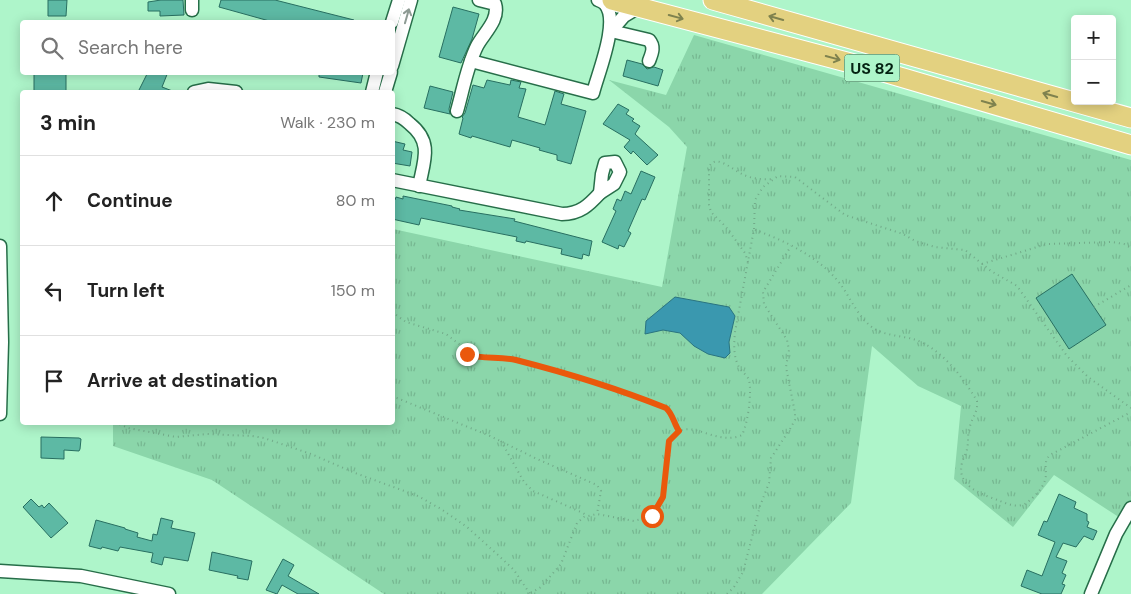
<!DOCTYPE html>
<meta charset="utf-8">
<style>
body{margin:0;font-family:"DM Sans",sans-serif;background:#f2f2f2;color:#222}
.controls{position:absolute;right:15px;top:15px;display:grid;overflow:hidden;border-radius:5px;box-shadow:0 2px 12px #0003}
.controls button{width:45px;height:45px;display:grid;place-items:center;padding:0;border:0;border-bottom:1px solid #e0e0e0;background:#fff;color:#222;font:25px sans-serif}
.stop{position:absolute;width:15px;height:15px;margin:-11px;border:4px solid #ea580c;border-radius:50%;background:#fff}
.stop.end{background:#ea580c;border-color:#fff;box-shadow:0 1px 5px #0008}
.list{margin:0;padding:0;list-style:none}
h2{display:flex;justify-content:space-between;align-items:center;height:65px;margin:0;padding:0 20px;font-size:21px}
h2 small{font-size:16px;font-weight:400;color:#767676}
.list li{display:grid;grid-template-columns:32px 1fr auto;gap:15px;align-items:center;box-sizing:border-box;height:90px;padding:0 20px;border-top:1px solid #e0e0e0}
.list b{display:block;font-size:19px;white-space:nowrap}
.list em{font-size:16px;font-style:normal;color:#767676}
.icon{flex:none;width:28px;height:28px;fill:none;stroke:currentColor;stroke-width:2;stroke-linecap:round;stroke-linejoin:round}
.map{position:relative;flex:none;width:1131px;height:594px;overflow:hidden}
.search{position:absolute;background:#fff;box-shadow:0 2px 12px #0003;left:20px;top:20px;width:375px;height:55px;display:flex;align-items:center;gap:12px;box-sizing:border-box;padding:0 18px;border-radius:5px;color:#767676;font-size:19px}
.panel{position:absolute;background:#fff;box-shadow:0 2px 12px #0003;left:20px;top:90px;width:375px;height:335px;border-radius:5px}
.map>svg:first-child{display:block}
.grass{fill:url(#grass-tufts)}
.water{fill:#3a98af;stroke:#2a7480}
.building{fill:#5db9a4;stroke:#286f61}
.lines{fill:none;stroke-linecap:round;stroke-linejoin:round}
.minor-casing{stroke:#276e49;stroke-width:15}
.highway-casing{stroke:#fff;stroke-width:21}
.path{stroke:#72aa89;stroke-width:2;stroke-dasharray:1 4;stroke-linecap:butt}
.minor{stroke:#fff;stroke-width:12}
.highway{stroke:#e3d180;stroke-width:19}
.oneway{stroke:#8e9b94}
.oneway2{stroke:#7f824e}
.route{stroke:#ea580c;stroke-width:6}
.labels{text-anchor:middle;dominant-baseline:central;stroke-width:4;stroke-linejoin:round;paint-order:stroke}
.shield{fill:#aef5ca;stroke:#376149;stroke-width:1}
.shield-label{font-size:16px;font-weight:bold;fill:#042112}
</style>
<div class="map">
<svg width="1131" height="594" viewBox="0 0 1131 594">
<defs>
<pattern id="grass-tufts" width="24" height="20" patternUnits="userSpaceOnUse" patternTransform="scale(1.25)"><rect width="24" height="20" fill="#8bd6aa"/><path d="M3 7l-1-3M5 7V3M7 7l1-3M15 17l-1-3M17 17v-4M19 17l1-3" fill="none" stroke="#76b791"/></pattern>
</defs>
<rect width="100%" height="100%" fill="#aef5ca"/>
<path class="grass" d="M694,35L1131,160V525L1054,475L1013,527L954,479L961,406L918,386L872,346L851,503L762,594H384L212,480L113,446V423L392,422L393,229L662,287L687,147L669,127L609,80L666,95Z"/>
<path class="water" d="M675,297L729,307L735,316L729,342L730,353L725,358L708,354L694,346L680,333L663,330L645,334L646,321Z"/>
<g class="building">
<path d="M48,0H67L66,16H48Z"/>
<path d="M161,0H183L184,15L160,16V11H148V2Z"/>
<path d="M221,0H275L354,20V22H273L219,7Z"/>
<path d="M453,7L479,14L472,39L461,63L439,57Z"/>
<path d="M627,60L642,64L647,69L654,67L663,70L658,86L623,76Z"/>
<rect x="34" y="72" width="32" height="20"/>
<path d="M148,72H168L162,87L175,92H138Z"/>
<path d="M319,72H357L363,73L361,83L319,77Z"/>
<path d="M487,80L510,85L511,80L521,82L519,88L526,89L518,117L545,125L555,91L564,94L561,104L586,111L571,164L557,160V155L539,150L540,148L512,140L510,147L472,136L471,138L459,134L463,118L462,117L465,113L473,85L484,88Z"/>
<path d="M430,86L453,92L449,109L450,114L424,108Z"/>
<path d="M618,104L629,110L626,114L634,119L632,121L640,126L635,134L658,155L647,165L633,151L631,154L624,147L630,140L603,124Z"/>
<path d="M392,141L405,144L403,150L412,152L410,166L392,163Z"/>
<path d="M641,171L655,177L645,200L642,199L628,231L631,233L624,247L619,245L618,249L602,242L616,211L613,209L617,199L621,201L625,191L631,194Z"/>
<path d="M403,196L452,206V207L460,209L459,210L515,219L514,221L592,241L589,256L583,254L582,259L561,254L562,249L526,241L525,243L516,241L517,237L421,218L419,225L392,219V199L395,200L396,197L403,199Z"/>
<path d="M1072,274L1106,325L1069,349L1036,298Z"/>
<path d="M41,437L79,438L81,439L80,449L79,451L64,450V459L41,458Z"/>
<path d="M1059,494L1076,502L1074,508L1087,514V521L1089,522L1087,527L1097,531L1093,540L1084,536L1076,547L1063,543L1056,557L1067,561L1062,573L1066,575L1062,584L1065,585L1061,594H1042L1021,586L1027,570L1042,576L1055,542L1038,535L1044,521L1047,522Z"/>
<path d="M31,499L39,507L42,505L44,508L49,503L68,523L51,538L23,507Z"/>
<path d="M161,518L173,521L171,528L195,533L188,561L164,557L162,565L151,562L153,553L120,547L118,551L102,547L101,549L89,546L96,520L125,528V529L138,533L137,537L152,541L153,534L157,535Z"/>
<path d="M212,552L252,561L248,580L237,578L238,576L209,570Z"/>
<path d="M283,559L294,565L288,576L319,594H298L282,585L277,594L266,590Z"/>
</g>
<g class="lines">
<g class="minor-casing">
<g id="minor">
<path d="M192,0V10"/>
<path d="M392,22L399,0"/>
<path d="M611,31L649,40C655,47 652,53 649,61"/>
<path d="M611,31L624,16L639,7"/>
<path d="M471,61L593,93C598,73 620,21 605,4C603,2 601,1 598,0"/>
<path d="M392,66L411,0"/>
<path d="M194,92L208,89L236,92"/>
<path d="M372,92L377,72"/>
<path d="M385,92L391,72"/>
<path d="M457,111C463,90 467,66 477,46C483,34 500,20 495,4L479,0"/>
<path d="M392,114C399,115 405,119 410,124C433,142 424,161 419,186"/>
<path d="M615,162L620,172L614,184L600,193L602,174L605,163Z"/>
<path d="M392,180L562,214C580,214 589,205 600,193"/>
<path d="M0,246L2,342L0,414"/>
<path d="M0,571L81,576L169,594"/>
<path d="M1091,594L1116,534L1131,508"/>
</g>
</g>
<g class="highway-casing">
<g id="highway">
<path d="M612,0L873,69L1131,145"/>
<path d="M713,0L1131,118"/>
</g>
</g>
<g class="path">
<path d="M755,230C786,241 821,258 841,285C851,299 858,317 873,328C883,335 901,336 913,339C940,347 963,377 977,401C978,412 973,416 970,426C967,433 969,441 967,449C966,454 963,458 962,463C956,487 982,494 1000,501C1010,505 1020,509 1029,501C1035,496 1043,488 1045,480C1048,471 1042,463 1050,455L1131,412"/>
<path d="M748,262L745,253L726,227L711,212L709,205V168C714,152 733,170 742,174C752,179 763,180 774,179"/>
<path d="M982,264L1047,244L1112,242L1124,244L1131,248"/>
<path d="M1094,307L1131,285"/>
<path d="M392,312L406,322L446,334L459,344L467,354L476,357H504L556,370L619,389L666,408C673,414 674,424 679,431"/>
<path d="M392,396L490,436L537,459L597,485L601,491L597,514"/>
<path d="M115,422L128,428L176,437L207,434L252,436L264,438L311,454L355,473L418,496L441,509L467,527L498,555L514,570L530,594"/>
<path d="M501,441L524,482L533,491L583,513L587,516"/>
<path d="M531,593L541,587L561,564L577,523L584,517L597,514L634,521L652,516L663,497L669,441C673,437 677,432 682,430C698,425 720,445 742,435C748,423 752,393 749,380C747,375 742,372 739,367C733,356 734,344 735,332L754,229L755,200L763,187L778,176L795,177L845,215L903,234L915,241L935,247L965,250L991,271L1017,286L1067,356L1088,377L1131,408"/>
<path d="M727,594L734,587L743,572L760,506L769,483L771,458L790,429L795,420V413L786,367L789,350L787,340L764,304L763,292L791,246"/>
</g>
<use href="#minor" class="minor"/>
<use href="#highway" class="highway"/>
</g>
<defs><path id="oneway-shaft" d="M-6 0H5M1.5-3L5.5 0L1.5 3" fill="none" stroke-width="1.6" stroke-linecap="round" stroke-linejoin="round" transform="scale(1.25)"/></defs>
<use class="oneway" href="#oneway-shaft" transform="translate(407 16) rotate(-74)"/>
<g class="oneway2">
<use href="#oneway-shaft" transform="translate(676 17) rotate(15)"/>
<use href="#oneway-shaft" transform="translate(776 18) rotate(-164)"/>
<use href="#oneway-shaft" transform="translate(833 58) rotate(15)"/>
<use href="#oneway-shaft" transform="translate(1050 95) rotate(-164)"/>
<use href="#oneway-shaft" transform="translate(989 103) rotate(16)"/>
</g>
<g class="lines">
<path class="route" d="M467,354C482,360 499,356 516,360C567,373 616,388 666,408C673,414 674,424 679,431L669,441L663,497L652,516"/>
</g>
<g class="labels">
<rect class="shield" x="844.5" y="54.5" width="55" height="27" rx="4"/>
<g class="shield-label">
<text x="872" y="68">US 82</text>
</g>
</g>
</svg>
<div class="controls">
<button>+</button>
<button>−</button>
</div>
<div class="stop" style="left:652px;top:516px"></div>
<div class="stop end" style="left:467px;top:354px"></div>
<div class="search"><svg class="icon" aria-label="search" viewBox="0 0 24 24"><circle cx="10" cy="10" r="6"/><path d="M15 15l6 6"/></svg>Search here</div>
<section class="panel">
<h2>3 min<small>Walk · 230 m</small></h2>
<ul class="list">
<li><svg class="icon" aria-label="ahead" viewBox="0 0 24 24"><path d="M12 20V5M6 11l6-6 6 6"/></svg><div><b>Continue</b></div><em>80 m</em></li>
<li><svg class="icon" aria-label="left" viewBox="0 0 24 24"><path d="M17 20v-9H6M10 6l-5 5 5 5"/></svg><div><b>Turn left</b></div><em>150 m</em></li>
<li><svg class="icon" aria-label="arrive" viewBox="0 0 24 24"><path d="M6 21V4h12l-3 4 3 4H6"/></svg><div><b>Arrive at destination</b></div></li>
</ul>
</section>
</div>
